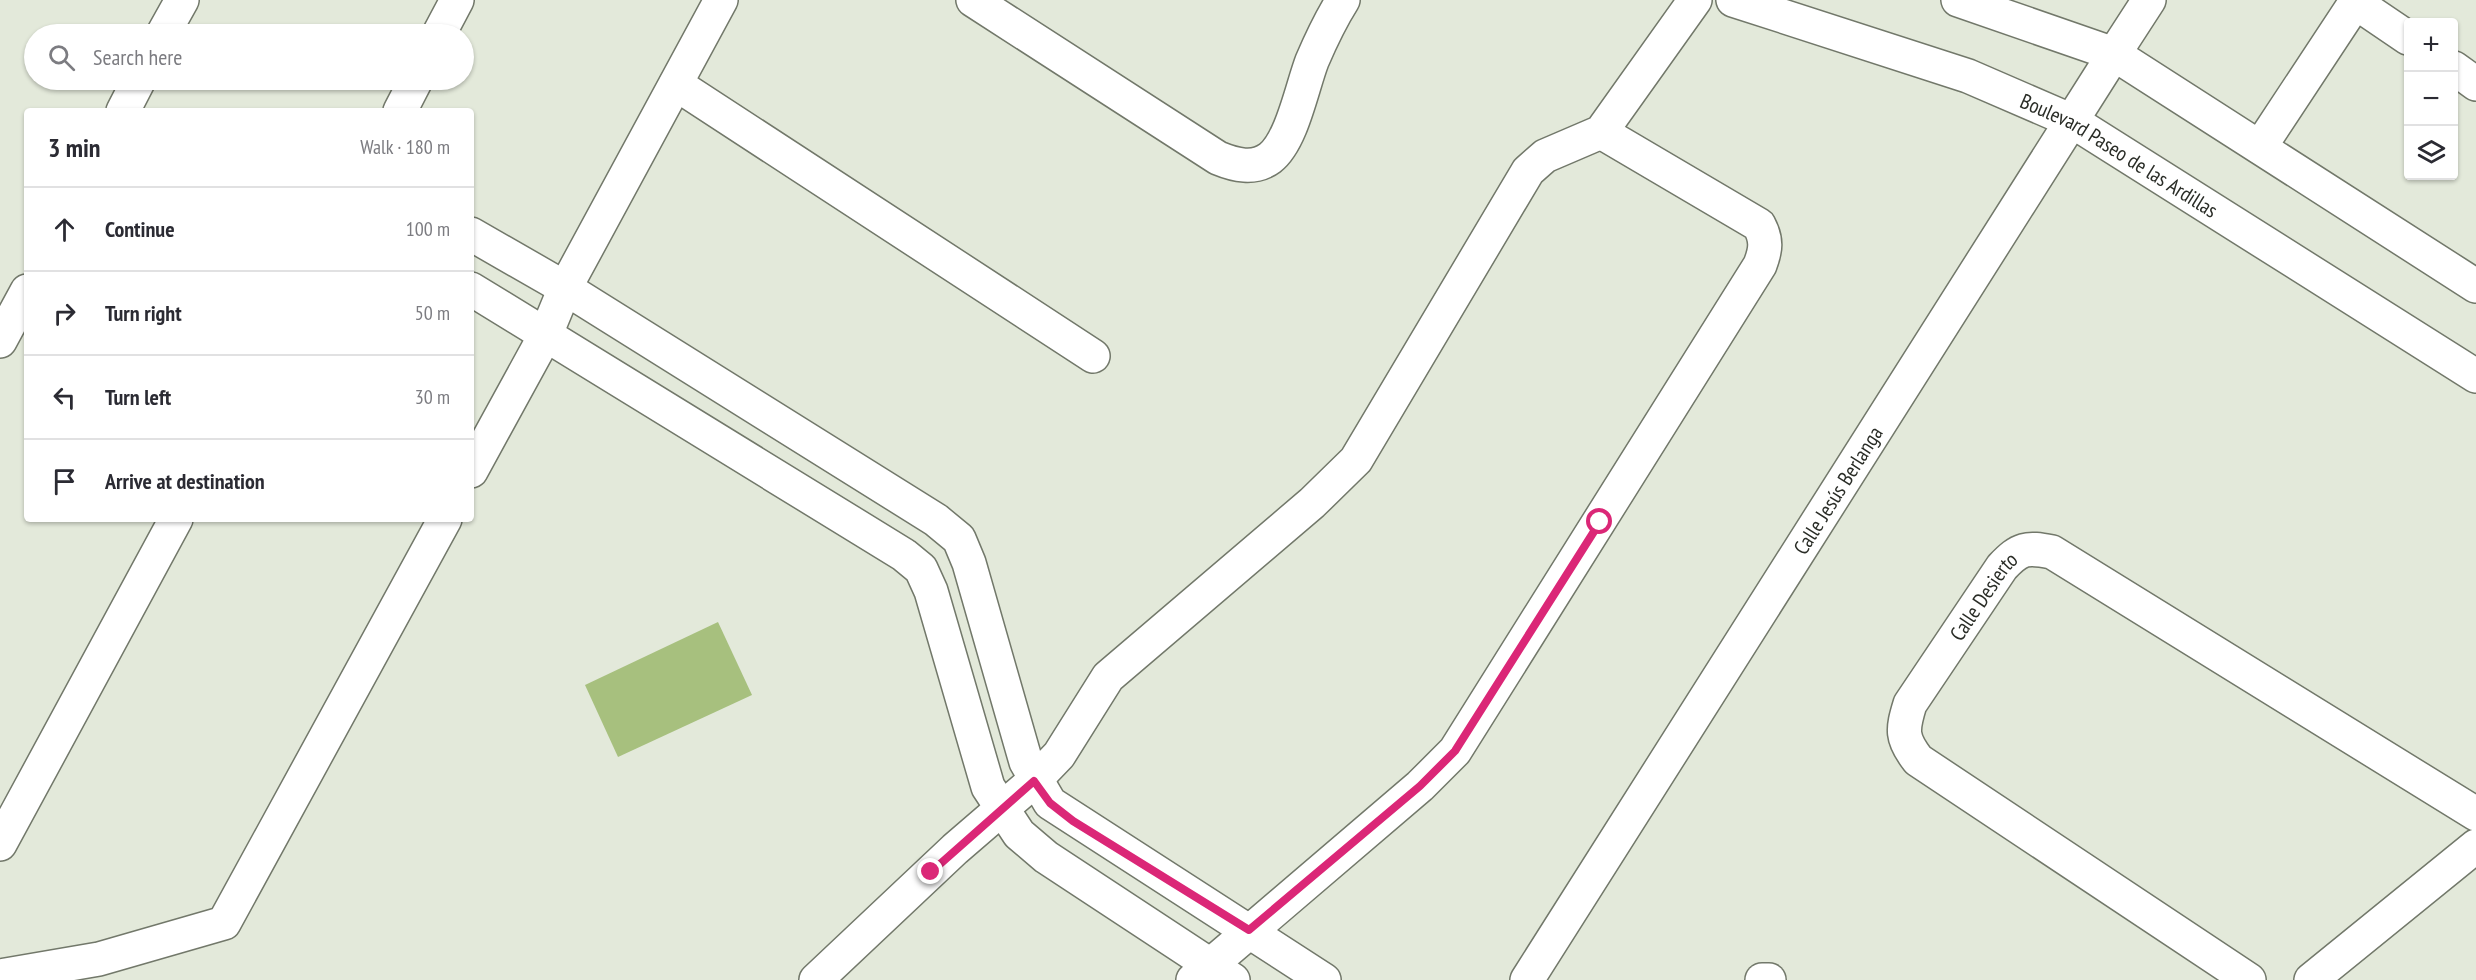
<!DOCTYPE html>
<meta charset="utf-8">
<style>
body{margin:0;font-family:"PT Sans Narrow",sans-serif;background:#f2f2f3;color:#2b2b33}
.controls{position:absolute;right:18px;top:18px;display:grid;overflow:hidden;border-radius:6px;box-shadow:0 2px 4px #0004}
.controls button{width:54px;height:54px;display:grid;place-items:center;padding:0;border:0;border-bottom:2px solid #e1e1e2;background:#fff;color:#2b2b33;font:30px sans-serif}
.stop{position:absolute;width:18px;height:18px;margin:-14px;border:4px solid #db2777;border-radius:50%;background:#fff}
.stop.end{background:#db2777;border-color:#fff;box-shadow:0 2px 6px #0008}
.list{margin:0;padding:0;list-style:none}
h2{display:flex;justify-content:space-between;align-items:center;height:78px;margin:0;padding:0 24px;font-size:26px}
h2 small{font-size:20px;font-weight:400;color:#7c7c81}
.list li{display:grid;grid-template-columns:39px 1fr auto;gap:18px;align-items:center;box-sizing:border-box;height:84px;padding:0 24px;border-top:2px solid #e1e1e2}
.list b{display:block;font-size:22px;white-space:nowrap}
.list em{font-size:20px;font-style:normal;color:#7c7c81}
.icon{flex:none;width:33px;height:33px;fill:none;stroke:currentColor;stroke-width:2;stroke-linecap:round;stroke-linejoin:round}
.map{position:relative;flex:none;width:2476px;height:980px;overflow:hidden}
.search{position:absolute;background:#fff;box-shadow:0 2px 4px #0004;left:24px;top:24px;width:450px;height:66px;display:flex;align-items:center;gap:15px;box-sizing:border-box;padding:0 21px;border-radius:33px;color:#7c7c81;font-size:22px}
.panel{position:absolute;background:#fff;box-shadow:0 2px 4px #0004;left:24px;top:108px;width:450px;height:414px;border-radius:6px}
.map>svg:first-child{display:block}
.green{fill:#a7c07e}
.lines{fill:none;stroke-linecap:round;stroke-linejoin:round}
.minor-casing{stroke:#72786a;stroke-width:36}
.tertiary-casing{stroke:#72786a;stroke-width:36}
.minor{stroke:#fff;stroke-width:33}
.tertiary{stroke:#fff;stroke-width:33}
.route{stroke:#db2777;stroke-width:8}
.labels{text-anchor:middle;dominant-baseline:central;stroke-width:6;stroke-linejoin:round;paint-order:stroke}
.street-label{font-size:21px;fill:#2a2d27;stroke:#fff}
</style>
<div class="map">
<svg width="2476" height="980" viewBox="0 0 2476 980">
<rect width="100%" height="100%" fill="#e3e9da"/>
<path class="green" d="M718,622L752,695L618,757L585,685Z"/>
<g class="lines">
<g class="minor-casing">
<g id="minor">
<path d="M973,0L1218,158C1235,165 1254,170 1270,158C1292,141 1302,87 1312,61C1321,40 1331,19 1343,0"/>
<path id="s1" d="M1733,0L1968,76L2072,121L2476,376"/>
<path d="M1958,0L2114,54L2476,286"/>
<path d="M2355,2L2408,38"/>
<path d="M163,34L182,0"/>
<path d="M439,34L457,0"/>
<path d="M2114,54L2149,0"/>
<path d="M2454,68L2476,84"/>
<path d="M676,84L1093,356"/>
<path d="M123,111L139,80"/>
<path d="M400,111L416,80"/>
<path d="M2260,147L2357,0"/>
<path d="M471,234L565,288L936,520L959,539L969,563L1026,762L1050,803L1324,980"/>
<path d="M471,289L904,555L921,569L931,591L988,787L1019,834L1046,857L1233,980"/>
<path d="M0,341L27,291"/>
<path d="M471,471L546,334L565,288L721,0"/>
<path d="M0,844L176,519"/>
<path d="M0,976L99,959L224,923L445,519"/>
<path d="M816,980L955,849L1034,781L1059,755L1108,677L1312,503L1356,460L1528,171L1545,156L1601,132L1695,0"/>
<path d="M1193,980L1420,786L1455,751L1760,265C1766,249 1767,240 1759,225L1601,132"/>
<path d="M1762,980H1769"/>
<path id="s2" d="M2249,980L1918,760C1901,738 1902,730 1910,704L2002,567C2020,548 2026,547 2052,552L2476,814"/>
<path d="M2311,980L2476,846"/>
</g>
</g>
<g class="tertiary-casing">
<g id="tertiary">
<path id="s3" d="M1527,980L2114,54"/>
</g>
</g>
<use href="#minor" class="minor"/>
<use href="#tertiary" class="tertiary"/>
</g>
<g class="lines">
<path class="route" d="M931,872L1034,781L1050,803L1073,821L1249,930L1420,786L1455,751L1600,522"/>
</g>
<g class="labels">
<g class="street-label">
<text stroke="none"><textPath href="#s1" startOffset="418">Boulevard Paseo de las Ardillas</textPath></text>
<text stroke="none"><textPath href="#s3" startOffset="580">Calle Jesús Berlanga</textPath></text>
<text stroke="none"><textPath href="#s2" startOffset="588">Calle Desierto</textPath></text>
</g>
</g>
</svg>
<div class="controls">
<button>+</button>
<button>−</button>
<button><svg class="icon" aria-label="layers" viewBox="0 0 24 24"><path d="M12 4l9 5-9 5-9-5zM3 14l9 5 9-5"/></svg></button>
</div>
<div class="stop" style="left:1600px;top:522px"></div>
<div class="stop end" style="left:931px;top:872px"></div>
<div class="search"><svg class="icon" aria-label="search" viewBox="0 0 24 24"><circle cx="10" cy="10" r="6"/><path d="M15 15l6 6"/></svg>Search here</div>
<section class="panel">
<h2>3 min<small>Walk · 180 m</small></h2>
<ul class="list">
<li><svg class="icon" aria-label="ahead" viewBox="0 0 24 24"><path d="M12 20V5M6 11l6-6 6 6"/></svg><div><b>Continue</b></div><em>100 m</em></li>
<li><svg class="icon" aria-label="right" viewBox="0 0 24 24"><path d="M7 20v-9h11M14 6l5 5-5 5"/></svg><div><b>Turn right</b></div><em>50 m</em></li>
<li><svg class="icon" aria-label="left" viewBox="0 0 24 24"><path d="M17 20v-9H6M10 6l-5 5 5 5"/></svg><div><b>Turn left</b></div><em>30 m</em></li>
<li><svg class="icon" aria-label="arrive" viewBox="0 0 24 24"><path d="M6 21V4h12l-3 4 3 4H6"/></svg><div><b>Arrive at destination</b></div></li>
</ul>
</section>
</div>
